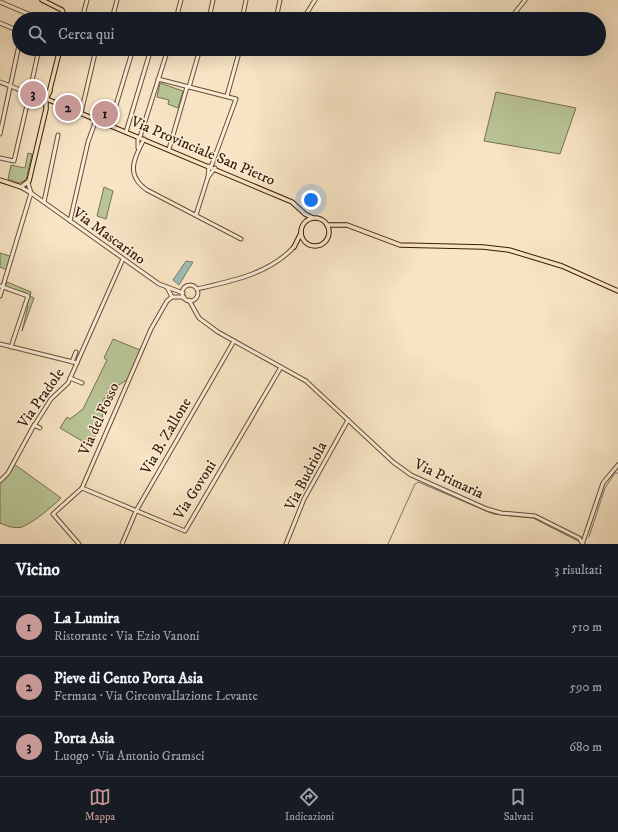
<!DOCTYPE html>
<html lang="it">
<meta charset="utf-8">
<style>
body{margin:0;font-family:"IM FELL DW Pica",serif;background:#242831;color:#f1f3f6}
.you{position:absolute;left:311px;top:200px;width:14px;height:14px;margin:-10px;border:3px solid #fff;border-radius:50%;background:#1a73e8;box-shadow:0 0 0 6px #1a73e833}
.badge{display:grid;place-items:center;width:26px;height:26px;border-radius:50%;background:#c59692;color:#111;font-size:13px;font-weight:700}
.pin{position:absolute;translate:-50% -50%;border:2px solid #fff;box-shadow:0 1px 4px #0006}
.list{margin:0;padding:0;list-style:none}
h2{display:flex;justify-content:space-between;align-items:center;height:52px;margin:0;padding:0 16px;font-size:17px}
h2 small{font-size:13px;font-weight:400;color:#9ea1a6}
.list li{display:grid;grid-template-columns:26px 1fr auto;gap:12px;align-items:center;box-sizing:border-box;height:60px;padding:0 16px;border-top:1px solid #363941}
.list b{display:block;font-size:15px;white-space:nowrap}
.list p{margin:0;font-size:13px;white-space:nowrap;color:#9ea1a6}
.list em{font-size:13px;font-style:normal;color:#9ea1a6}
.icon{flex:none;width:22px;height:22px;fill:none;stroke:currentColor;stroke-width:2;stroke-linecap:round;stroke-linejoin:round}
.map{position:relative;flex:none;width:618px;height:544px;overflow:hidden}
.search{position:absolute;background:#171b24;box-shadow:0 4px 16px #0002;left:12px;right:12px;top:12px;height:44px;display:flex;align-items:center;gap:10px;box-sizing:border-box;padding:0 14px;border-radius:22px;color:#9ea1a6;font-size:15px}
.sheet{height:232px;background:#171b24}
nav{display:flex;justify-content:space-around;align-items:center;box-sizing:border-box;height:56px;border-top:1px solid #363941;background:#171b24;font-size:11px;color:#9ea1a6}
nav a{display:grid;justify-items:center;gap:2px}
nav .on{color:#c59692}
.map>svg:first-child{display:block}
.green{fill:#b9c596;stroke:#79704c}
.water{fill:#9dbeb7;stroke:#757d6f}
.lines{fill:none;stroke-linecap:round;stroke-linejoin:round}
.stream{stroke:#757d6f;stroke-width:1}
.minor-casing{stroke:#684e32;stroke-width:5}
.major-casing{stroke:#391c02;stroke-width:5.5}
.minor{stroke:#faedd9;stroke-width:3}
.major{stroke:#f7e4c4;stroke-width:3.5}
.labels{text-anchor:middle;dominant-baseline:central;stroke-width:3;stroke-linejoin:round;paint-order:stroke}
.street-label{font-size:15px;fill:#391c02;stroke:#faedd9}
</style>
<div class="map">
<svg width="618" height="544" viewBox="0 0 618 544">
<rect width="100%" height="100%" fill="#f7e4c4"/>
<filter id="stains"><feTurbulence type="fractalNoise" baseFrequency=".005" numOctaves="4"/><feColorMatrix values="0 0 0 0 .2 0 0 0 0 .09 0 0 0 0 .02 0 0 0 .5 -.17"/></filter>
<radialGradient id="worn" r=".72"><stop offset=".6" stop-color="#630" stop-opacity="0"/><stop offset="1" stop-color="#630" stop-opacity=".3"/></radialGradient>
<g class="green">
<path d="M160,83L183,91L178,108L168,104L169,100L157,97Z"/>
<path d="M496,92L576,108L560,154L484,141Z"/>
<path d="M28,153L32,154L26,180L19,183L8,179L11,165L25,168Z"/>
<path d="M104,187L113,191L106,219L97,216Z"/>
<path d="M0,253L10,256L7,270L0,267Z"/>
<path d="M7,282L31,292L30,296L34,298L22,331L28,306L27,305L29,296L26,293L5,287Z"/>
<path d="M113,339L140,350L128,379L108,392L103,401L102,426L89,445L60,428L67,417L70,419L83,409L107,360L104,358Z"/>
<path d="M14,464L61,498C52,507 34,522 22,527C14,529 7,526 0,523V482Z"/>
</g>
<path class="water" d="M186,261L193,262L179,285L173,280Z"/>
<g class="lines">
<g class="stream">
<path d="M589,537L605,488L615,473H618"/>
<path d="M388,544L415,484L418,482L493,514L533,518L578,541"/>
</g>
<g class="minor-casing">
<g id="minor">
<path d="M0,2L40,19"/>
<path d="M66,16L74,19"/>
<path d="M82,19L87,0"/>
<path d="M112,19L117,0"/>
<path d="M176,19L181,0"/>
<path d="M209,19L213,0"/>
<path d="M242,19L246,0"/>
<path d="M276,19L280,0"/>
<path d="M303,19L315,0"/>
<path d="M510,19L525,0"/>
<path d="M0,23L19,31"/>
<path d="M158,79L236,99L211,167"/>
<path d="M0,82L28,93L30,90L35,91L38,94L37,97L30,98L28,93"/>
<path d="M189,87L200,49"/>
<path d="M30,90L39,49"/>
<path d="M37,92L46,99"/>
<path d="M227,96L240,49"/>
<path d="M36,98L48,99"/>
<path d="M81,113L96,49"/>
<path d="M110,125L133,49"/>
<path d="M126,132L151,49"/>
<path d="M0,134L19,45"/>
<path d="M140,137L168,49"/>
<path d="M144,139C134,158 125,175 147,190L241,239"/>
<path d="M138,148V137"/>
<path d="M169,149L187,87"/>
<path d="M0,158L14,161L29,96"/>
<path d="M209,166L208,177L215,168"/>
<path d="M28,183L31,193"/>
<path d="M19,186L31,193L159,284L183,293"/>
<path d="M44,202L58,135"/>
<path d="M196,215L208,177"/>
<path d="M70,221L88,142L96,120"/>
<circle cx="190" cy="293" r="8"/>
<path d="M0,286L28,296L11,347"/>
<path d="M167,287L172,297"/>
<path d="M197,289C232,281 269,274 294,247"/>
<path d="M0,296L31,193"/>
<path d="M189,300L199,318L218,332L306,381L393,462L411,475L487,509L501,513L535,516L579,538L583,544"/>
<path d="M0,344L77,363"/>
<path d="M72,362L76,352"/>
<path d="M70,378L82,383"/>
<path d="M34,425L40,428"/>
<path d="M0,481L8,473L32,429L51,399L68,383L123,259"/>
<path d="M82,488L185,531L281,367"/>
<path d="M583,542L603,483L618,465"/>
<path d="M79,544L53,514L82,488L151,329L167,301L172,297H184"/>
<path d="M122,544L136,511L234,341"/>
<path d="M286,544L304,499L348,420"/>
</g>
</g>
<g class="major-casing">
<g id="major">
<path d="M42,0L62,10L66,19"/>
<path d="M49,93L60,49"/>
<path d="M49,100L292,202L305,214L313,218"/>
<path d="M0,180L21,187L29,181L46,109V99L50,91"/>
<circle cx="315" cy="232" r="14"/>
<path d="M327,225H347L400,245L483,247L509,250L562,266L618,291"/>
<path d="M294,247L301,233"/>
</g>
</g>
<use href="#minor" class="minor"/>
<use href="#major" class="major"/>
</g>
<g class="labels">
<g class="street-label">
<text transform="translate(203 151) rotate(23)">Via Provinciale San Pietro</text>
<text transform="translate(109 236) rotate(36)">Via Mascarino</text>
<text transform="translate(41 398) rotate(-55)">Via Pradole</text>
<text transform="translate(99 419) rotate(-66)">Via del Fosso</text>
<text transform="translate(166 436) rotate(-60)">Via B. Zallone</text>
<text transform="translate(306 476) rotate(-63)">Via Budriola</text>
<text transform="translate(449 479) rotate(25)">Via Primaria</text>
<text transform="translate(195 490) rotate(-58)">Via Govoni</text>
</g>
</g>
<rect width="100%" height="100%" filter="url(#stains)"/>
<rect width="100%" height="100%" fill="url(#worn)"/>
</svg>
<div class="you"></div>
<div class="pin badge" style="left:105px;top:114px">1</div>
<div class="pin badge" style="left:68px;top:108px">2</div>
<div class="pin badge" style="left:33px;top:94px">3</div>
<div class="search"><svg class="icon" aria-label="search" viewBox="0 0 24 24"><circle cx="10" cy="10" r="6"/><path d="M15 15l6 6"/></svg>Cerca qui</div>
</div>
<section class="sheet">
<h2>Vicino<small>3 risultati</small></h2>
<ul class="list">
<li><span class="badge">1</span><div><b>La Lumira</b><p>Ristorante · Via Ezio Vanoni</p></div><em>510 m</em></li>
<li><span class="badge">2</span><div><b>Pieve di Cento Porta Asia</b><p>Fermata · Via Circonvallazione Levante</p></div><em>590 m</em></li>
<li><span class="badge">3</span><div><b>Porta Asia</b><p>Luogo · Via Antonio Gramsci</p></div><em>680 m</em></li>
</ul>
</section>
<nav>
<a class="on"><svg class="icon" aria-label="map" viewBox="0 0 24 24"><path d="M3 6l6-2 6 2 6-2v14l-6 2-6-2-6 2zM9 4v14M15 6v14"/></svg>Mappa</a>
<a><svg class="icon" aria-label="directions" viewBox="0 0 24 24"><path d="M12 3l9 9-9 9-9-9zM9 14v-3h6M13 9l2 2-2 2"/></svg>Indicazioni</a>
<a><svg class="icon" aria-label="saved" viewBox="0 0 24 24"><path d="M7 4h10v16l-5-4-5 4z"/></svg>Salvati</a>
</nav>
